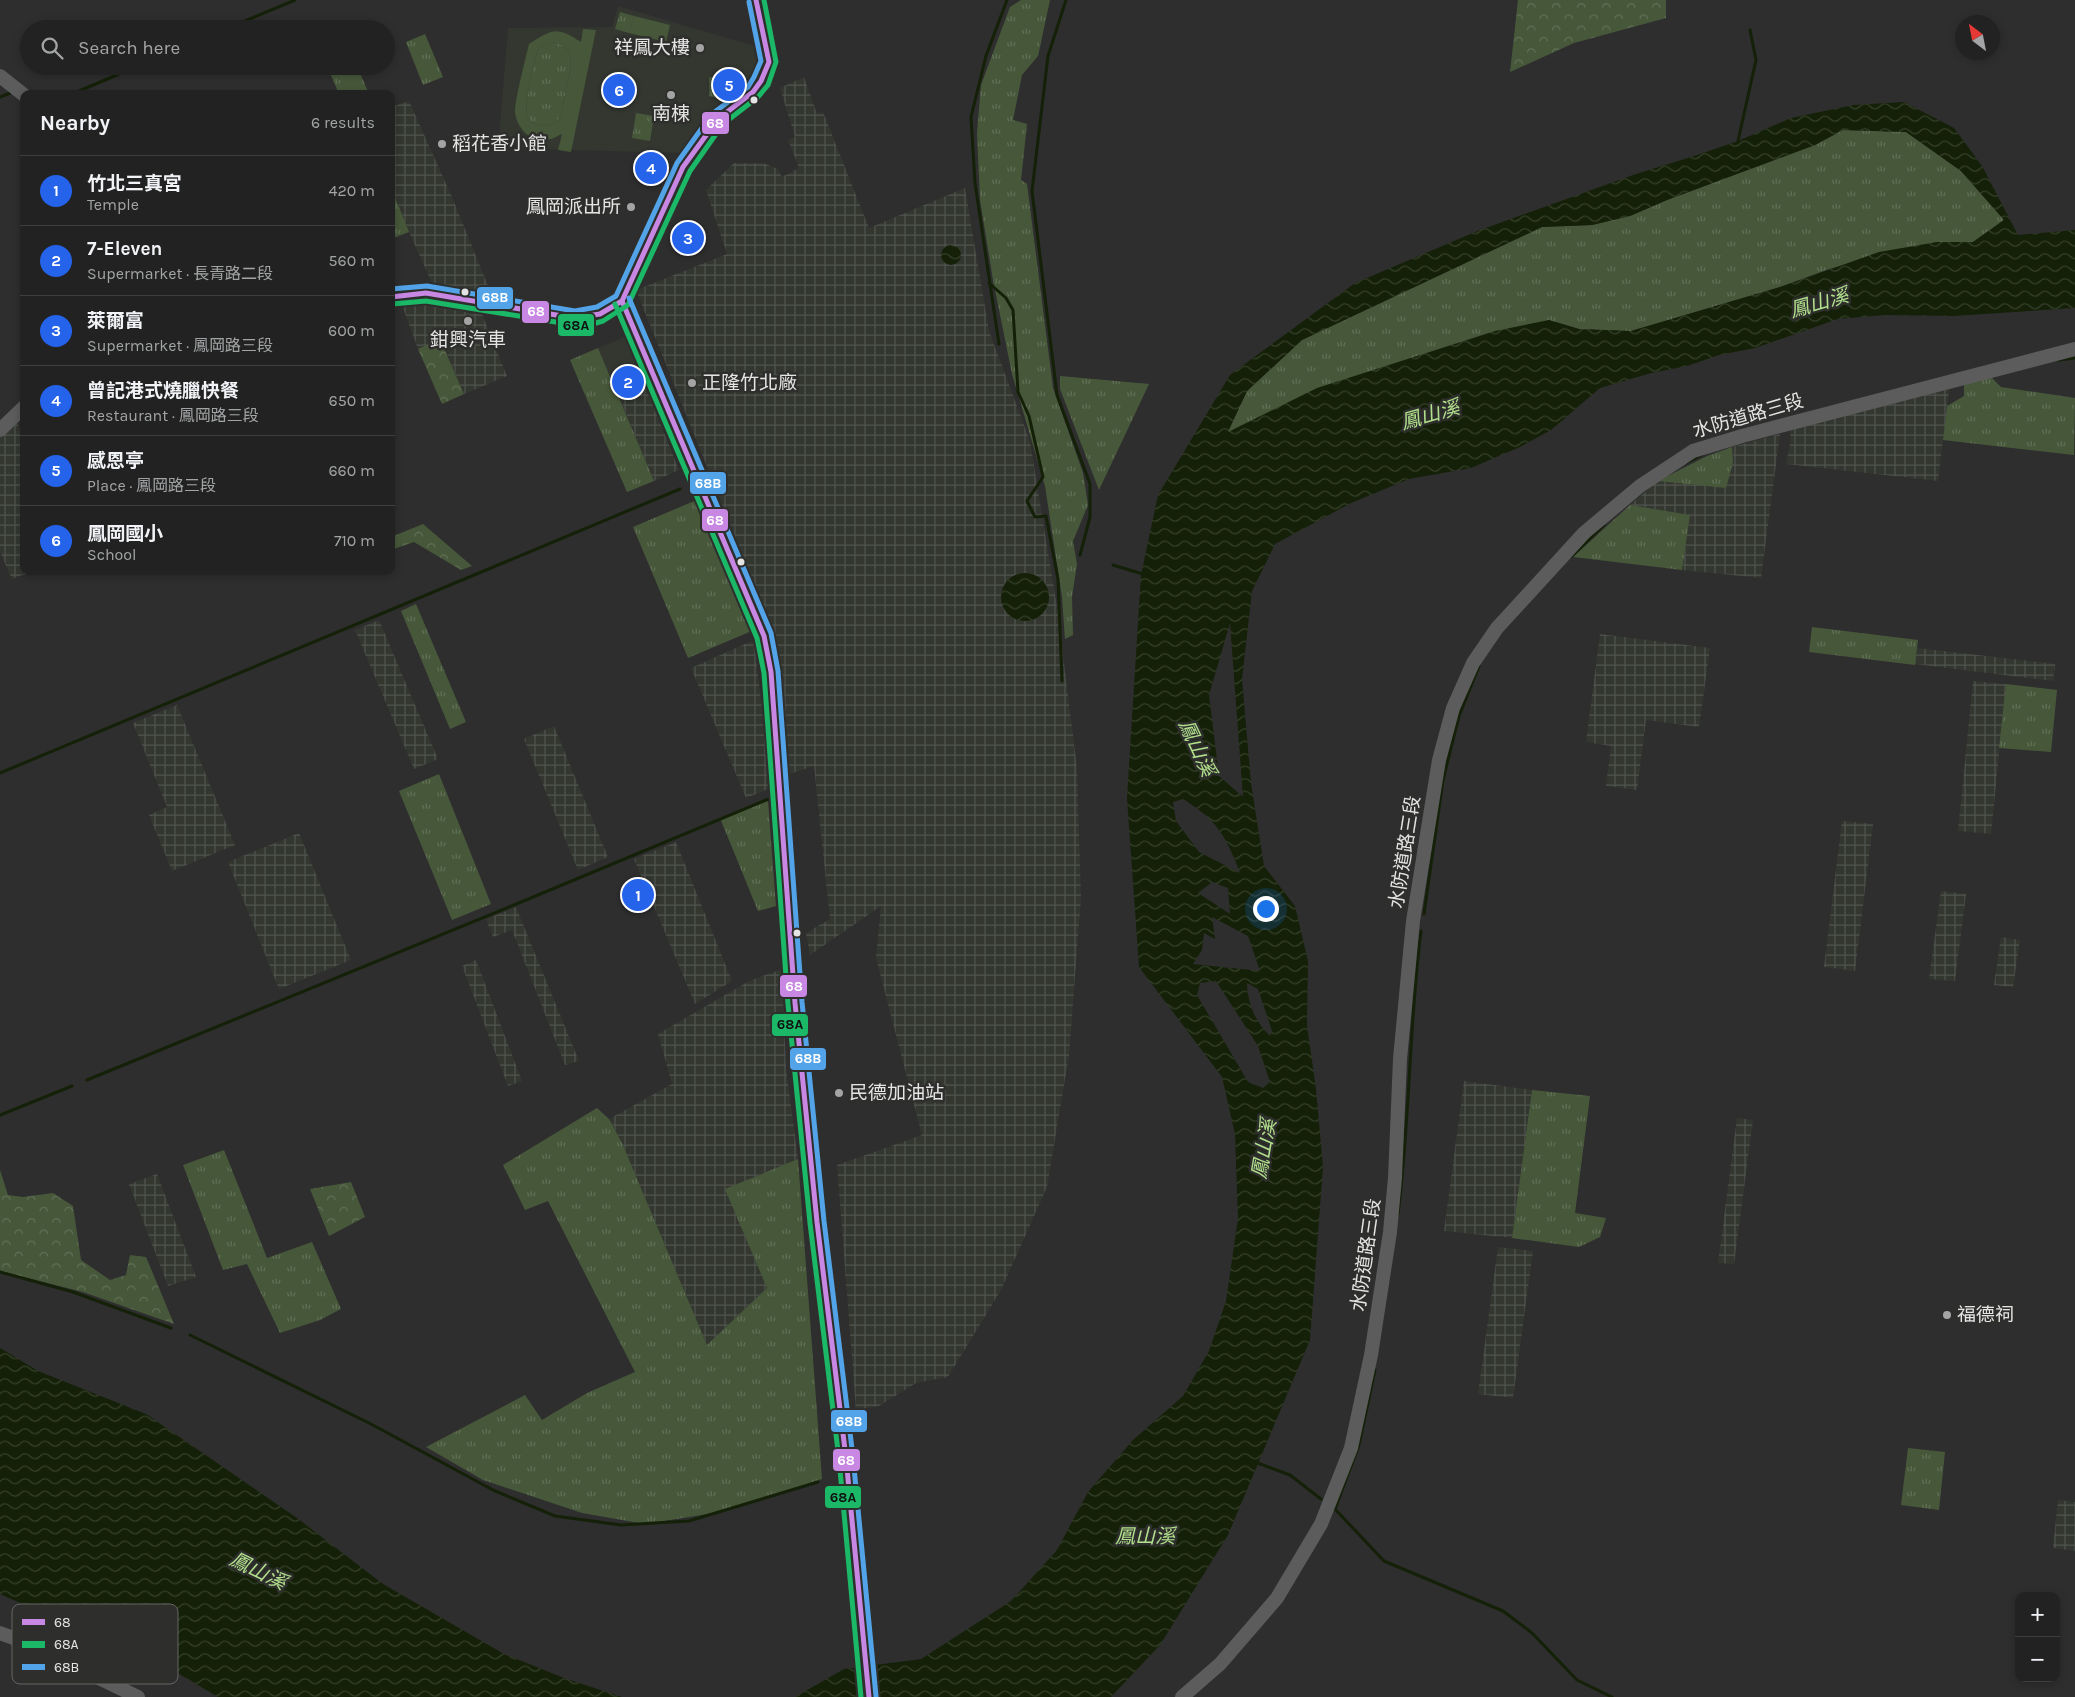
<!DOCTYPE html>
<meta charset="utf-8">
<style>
body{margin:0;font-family:Karla,"Noto Sans TC",sans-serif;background:#2a2a2a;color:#f1f3f6}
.controls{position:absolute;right:15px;bottom:15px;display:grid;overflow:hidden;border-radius:10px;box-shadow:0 2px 8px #0003}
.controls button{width:45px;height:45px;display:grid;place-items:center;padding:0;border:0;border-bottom:1px solid #3f3f40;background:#222;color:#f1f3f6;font:25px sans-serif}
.compass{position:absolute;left:1955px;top:15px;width:45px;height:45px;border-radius:50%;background:#222;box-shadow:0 2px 8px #0003;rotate:328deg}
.you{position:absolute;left:1265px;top:908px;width:18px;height:18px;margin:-12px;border:4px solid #fff;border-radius:50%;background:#1a73e8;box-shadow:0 0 0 8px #1a73e833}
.badge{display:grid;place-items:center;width:32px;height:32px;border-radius:50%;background:#2563eb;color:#fff;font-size:16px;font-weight:700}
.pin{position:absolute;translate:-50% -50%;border:2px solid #fff;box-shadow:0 1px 5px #0006}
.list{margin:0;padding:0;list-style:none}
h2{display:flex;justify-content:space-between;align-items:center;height:65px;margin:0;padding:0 20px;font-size:21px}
h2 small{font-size:16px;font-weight:400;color:#a2a4a5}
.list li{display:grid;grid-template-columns:32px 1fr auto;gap:15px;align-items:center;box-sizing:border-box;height:70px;padding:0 20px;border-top:1px solid #3f3f40}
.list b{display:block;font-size:19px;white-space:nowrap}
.list p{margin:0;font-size:16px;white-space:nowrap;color:#a2a4a5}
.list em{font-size:16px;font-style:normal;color:#a2a4a5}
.icon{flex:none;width:28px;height:28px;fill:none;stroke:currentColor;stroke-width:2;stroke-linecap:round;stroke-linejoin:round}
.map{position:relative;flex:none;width:2075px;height:1697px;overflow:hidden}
.search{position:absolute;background:#222;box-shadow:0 2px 8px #0003;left:20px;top:20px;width:375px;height:55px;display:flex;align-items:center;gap:12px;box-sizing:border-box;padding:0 18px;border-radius:28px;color:#a2a4a5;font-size:19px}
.panel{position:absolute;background:#222;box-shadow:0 2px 8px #0003;left:20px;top:90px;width:375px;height:485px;border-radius:10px}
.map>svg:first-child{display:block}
.built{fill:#333730}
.industrial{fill:url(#industrial-grid)}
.grass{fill:url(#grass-tufts)}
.forest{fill:url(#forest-crowns)}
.pitch{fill:#47583a;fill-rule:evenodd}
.water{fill:url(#water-waves);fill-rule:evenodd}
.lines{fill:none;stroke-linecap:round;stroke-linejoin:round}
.stream{stroke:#142007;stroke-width:3}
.tertiary{stroke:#5b5c5b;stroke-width:14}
.bus-1-casing{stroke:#2e2f2d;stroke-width:9}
.bus-2-casing{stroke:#2e2f2d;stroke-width:9}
.bus-3-casing{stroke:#2e2f2d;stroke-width:9}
.bus-1{stroke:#c787e3;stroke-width:5}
.bus-2{stroke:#1ab867;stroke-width:5}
.bus-3{stroke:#53a3e8;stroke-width:5}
.poi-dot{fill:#a4a4a4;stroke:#2e2f2d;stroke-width:2}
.bus-dot{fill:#e3e4e3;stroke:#2e2f2d;stroke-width:2}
.labels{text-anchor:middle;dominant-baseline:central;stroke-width:5;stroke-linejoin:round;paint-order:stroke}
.poi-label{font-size:19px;fill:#e3e4e3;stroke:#2e2f2d;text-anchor:start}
.street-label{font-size:19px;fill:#e3e4e3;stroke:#2e2f2d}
.water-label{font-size:20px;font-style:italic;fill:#b2e08c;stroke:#2e2f2d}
.key{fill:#2e2f2d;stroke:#646564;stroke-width:1}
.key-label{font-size:14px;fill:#e3e4e3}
.line-badge{stroke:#2e2f2d;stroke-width:2}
.badge-label{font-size:14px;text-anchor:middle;font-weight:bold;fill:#fff}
.pale-badge-label{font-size:14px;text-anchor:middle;font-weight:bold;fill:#111}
</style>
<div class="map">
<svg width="2075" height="1697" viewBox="0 0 2075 1697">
<defs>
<pattern id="industrial-grid" width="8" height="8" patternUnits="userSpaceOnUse" patternTransform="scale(1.25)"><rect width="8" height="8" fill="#333730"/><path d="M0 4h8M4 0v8" fill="none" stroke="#50544e"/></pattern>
<pattern id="grass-tufts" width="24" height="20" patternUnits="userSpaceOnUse" patternTransform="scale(1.25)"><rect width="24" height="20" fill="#47583a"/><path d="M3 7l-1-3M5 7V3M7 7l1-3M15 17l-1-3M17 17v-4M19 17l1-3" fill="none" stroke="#617056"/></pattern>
<pattern id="forest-crowns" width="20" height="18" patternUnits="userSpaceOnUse" patternTransform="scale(1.25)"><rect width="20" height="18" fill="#47583a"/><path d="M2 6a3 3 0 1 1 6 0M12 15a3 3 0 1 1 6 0" fill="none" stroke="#617056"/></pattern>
<pattern id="water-waves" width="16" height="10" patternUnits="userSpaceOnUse" patternTransform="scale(1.25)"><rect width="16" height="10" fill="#142007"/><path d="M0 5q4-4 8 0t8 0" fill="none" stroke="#36402b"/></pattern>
</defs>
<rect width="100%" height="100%" fill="#2e2e2e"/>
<g class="built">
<path d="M618,6L761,48V62L751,77L720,103L697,131L685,153L498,148L508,28L612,27Z"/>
<path d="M625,337L645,386L619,397L598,348Z"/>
</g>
<g class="industrial">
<path d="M804,77L817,114L823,112L869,228L965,188L989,331L1030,441L1057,607L1077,768L1081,898L1069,1055L1047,1187L1001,1290L948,1377L916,1383L879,1406L856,1410L837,1165L922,1135L876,958L881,906L810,955L806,933L830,919L814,766L787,775L773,631L636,290L727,254L706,190L734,163H763L778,169L782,177L799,168L788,140L795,137L780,88Z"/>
<path d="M409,101L452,197L491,293L432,283L409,232L391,187V107Z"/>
<path d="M413,303L448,305L482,314L507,376L464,394L441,339L418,349L402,305Z"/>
<path d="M1950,383L1938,481L1786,464L1791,439L1789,427Z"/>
<path d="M645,386L679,470L654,481L619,397Z"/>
<path d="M16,420L24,439V571H33L12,579L0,552V435Z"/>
<path d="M1780,434L1761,578L1682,570L1690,515L1630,505L1658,481L1733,462L1732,447Z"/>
<path d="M379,620L438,759L414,769L355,630Z"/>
<path d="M1600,634L1710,648L1699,727L1646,720L1637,790L1606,786L1611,746L1586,742Z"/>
<path d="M754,640L771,788L746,798L691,668Z"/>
<path d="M1917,648L2055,664L2053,681L1915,664Z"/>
<path d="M1973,681L2006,684L1991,834L1958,831Z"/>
<path d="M177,705L235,845L172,871L149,815L167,807L133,723Z"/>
<path d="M554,726L608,857L578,870L524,739Z"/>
<path d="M1842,821L1873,824L1855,971L1824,967Z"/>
<path d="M299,833L351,960L279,989L228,862Z"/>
<path d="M676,842L732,981L695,1004L634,859Z"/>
<path d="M1941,891L1966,894L1955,981L1929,979Z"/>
<path d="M516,907L579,1061L565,1065L512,930L493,937L486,919Z"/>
<path d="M2001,937L2020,940L2013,987L1994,985Z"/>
<path d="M476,960L522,1081L508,1086L462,966Z"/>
<path d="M782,969L786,1068L798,1159L726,1189L767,1288L707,1345L622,1143L609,1119L672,1084L658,1034L749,981Z"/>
<path d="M1464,1081L1532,1090L1512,1238L1444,1231Z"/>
<path d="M1737,1118L1753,1120L1734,1264L1718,1263Z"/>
<path d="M157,1174L196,1277L168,1286L129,1184Z"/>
<path d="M1498,1247L1533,1251L1513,1398L1478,1394Z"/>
<path d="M2058,1500L2075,1502V1551L2053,1548Z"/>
</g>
<g class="grass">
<path d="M1021,0H1050L1038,56L1022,75L1013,120L1027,124L1021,180L1027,184L1053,388L1083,473L1088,505L1073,541L1077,564L1072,597L1073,635L1065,639L1062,597L1045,486L1012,374L993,280L980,200L977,133L981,85L1010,7Z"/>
<path d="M620,12L634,16L629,33L615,29Z"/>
<path d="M425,34L443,77L423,85L406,42Z"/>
<path d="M550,42C580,45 570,70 566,90C564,98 563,109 560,117C554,129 534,129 528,117C522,105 534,66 537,52L542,46Z"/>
<path d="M327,66H357L369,94H339Z"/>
<path d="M709,77L736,81L721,99L709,96Z"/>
<path d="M636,113L654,116L650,141L632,138Z"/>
<path d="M1843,130L1906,132L1961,171L2004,220L1973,242H1937L1829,269L1783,286L1631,331L1579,329L1549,320L1227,433L1247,391L1302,340L1542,227L1592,225L1630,216L1667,200L1815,145Z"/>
<path d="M391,187L409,232L391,239Z"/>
<path d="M598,348L654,481L627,492L570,360Z"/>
<path d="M1989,375L2001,387L2075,398L2074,455L1943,440L1947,406L1964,396V382Z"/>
<path d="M1060,376L1149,384L1099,490L1060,389Z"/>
<path d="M1732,447L1733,462L1726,488L1658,481L1707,456Z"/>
<path d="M699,499L754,630L688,658L633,527Z"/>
<path d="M1630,505L1690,515L1682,570L1573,557Z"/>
<path d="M416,604L466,722L450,729L401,611Z"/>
<path d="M1812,627L1918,640L1915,665L1809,652Z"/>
<path d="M2006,684L2057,690L2051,752L1999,748Z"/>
<path d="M439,774L491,904L452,920L399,791Z"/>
<path d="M768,801L776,906L758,911L720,818Z"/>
<path d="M1532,1090L1590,1096L1575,1213L1606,1218L1600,1237L1579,1247L1512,1238Z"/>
<path d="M597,1108L609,1119L622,1143L707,1345L767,1288L725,1189L798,1159L822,1479L720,1512L645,1524L582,1513L483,1480L426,1447L525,1395L542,1420L587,1393L635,1372L548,1201L525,1210L503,1165Z"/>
<path d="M224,1150L267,1258L312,1242L341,1309L320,1320L280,1333L247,1264L223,1270L183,1165Z"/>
<path d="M1908,1448L1945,1452L1939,1510L1901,1505Z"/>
</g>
<g class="forest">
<path d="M1518,0H1666V18L1574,43L1510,72Z"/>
<path d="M440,339L464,394L442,404L418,349Z"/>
<path d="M423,524L472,566L461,570L414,542L391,550V537Z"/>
<path d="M0,1170L8,1195L23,1197L53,1193L73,1206L81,1260L110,1280L126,1275L130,1255L146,1257L174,1324L83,1292L0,1271Z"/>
<path d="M351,1182L365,1217L329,1236L310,1189Z"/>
</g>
<g class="pitch">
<path d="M634,16L670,25L666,42L629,33Z"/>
<path d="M583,29L596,30L571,152L558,150L562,134C559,135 555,138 551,139C533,144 518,131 515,113C514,103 526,57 529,44C553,29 556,26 581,42ZM550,42C580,45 570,70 566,90C564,98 563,109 560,117C554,129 534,129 528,117C522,105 534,66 537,52L542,46Z"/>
</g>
<g class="water">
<path d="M1904,102L1954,128L1982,166L2018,235L2075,230V308L1954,316L1885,315L1838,319L1755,348L1719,355L1687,366L1651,373L1600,388L1551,430L1520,447L1471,468L1409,479L1351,503L1275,544L1252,591L1242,679L1251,783L1264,866L1295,906L1308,961L1307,1026L1316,1089L1323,1167L1310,1340L1228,1535L1160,1645L1111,1697H795L844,1669L921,1659L1011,1601L1057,1550L1088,1492L1133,1440L1183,1396L1209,1351L1226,1301L1238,1218L1235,1134L1222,1077L1139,967L1127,798L1141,575L1158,495L1230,375L1355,283L1480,230L1633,175L1694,156L1738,141L1791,118L1853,105ZM1843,130L1906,132L1961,171L2004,220L1973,242H1937L1879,252L1783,286L1631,331L1579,329L1549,320L1495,331L1317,388L1228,432L1247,391L1302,340L1542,227L1592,225L1630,216L1667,200L1815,145ZM1230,623L1243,797L1219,776L1209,695ZM1183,799C1217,820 1226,836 1240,873L1199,852L1176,821L1173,802ZM1212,882L1228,888L1230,914L1198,893ZM1212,917L1248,936L1260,971L1193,964L1202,950L1204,933L1215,939ZM1216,981L1258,1046L1270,1082L1263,1088L1248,1082L1197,995L1200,983ZM1247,983L1258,989L1272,1031L1270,1036C1255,1021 1248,1005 1247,983Z"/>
<circle cx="951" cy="255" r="10"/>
<circle cx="1025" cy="597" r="24"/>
<path d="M0,1348L38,1371L146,1414L297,1518L383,1584L504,1654L564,1678L622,1697H218L174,1671L0,1594Z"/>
</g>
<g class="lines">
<g class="stream">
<path d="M1066,0L1048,56L1032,191L1057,395L1090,484V517L1080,555"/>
<path d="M226,29L295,0"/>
<path d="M72,94L138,66"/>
<path d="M0,97L10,93"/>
<path d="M1738,141L1756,60L1750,30"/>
<path d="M989,283L1006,298L1013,310L1018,392L1029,416L1043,477L1027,501L1035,517L1046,516L1058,579L1062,681"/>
<path d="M999,344L975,183L971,117L986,56L1007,0"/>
<path d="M2058,360L2075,358"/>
<path d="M1686,463L1703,454"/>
<path d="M1572,556L1604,525"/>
<path d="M1113,565L1146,575"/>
<path d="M0,773L680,489"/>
<path d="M1424,914L1443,780L1459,716L1479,666"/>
<path d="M87,1080L526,900L771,798"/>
<path d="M0,1115L72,1086"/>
<path d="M1398,1214C1410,1120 1409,1025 1421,931"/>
<path d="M0,1272L73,1292L171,1328"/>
<path d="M190,1335L371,1424L493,1490L555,1516L621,1525L689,1521L818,1482"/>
<path d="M1255,1462L1290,1475L1321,1499"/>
<path d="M1334,1508L1384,1561L1503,1611L1532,1633L1577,1680L1612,1697"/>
<path d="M1335,1509L1359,1445L1375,1370"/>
<path d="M33,1613L34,1604"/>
</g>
<g class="tertiary">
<path d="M0,76L24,95"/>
<path d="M391,297L426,293L574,318C596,319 606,313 622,301L683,167L718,119L753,92L761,81L769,62L756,0"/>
<path d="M622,301L764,636L771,672L795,1003L817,1222L846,1458L869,1697"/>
<path d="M0,430L24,407"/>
<path d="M0,1633L27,1643L138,1697"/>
<path d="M1182,1697L1220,1664L1277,1598L1321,1524L1351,1448L1371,1355L1390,1232L1395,1178L1400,1059L1413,921L1439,760L1453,708L1473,663L1497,628L1584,533L1640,486L1693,451L1742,436L2075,349"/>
</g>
<g class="bus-1-casing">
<g id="bus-1">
<path d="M391,297L426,293L574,318L600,314L622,301L683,167L718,119L753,92L761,81L769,62L756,0"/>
<path d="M622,301L764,636L771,672L795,1003L817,1222L846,1458L869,1697"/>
</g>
</g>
<g class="bus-2-casing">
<g id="bus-2">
<path d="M392,304L426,301L574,325H589L603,321L628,305L690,171L723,124L758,97L768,85L776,62L764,0"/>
<path d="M615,304L757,638L764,673L788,1004L810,1223L839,1459L861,1697"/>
</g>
</g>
<g class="bus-3-casing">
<g id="bus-3">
<path d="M391,289L427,286L575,311L597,307L616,296L677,163L712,114L748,87L754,77L761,61L749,2"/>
<path d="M629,298L771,633L778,671L802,1002L824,1221L853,1457L876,1696"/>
</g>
</g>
<use href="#bus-1" class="bus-1"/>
<use href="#bus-2" class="bus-2"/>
<use href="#bus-3" class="bus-3"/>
</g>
<g class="poi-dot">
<circle cx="700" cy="48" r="5"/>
<circle cx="671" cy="95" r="5"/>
<circle cx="442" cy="144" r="5"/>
<circle cx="631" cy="207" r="5"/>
<circle cx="468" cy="321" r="5"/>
<circle cx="692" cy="383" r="5"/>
<circle cx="839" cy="1093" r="5"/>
<circle cx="1947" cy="1315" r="5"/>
</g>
<g class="bus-dot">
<circle cx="754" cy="100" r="4.5"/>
<circle cx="465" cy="292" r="4.5"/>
<circle cx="741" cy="562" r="4.5"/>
<circle cx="797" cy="933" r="4.5"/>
</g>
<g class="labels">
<g class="poi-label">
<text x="690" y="48" text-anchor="end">祥鳳大樓</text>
<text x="671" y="114" text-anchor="middle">南棟</text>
<text x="452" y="144">稻花香小館</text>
<text x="621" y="207" text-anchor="end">鳳岡派出所</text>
<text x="468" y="340" text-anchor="middle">鉗興汽車</text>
<text x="702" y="383">正隆竹北廠</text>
<text x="849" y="1093">民德加油站</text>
<text x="1957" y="1315">福德祠</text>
</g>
<g class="street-label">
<text transform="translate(1748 416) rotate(-16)">水防道路三段</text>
<text transform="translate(1405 852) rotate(-81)">水防道路三段</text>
<text transform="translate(1366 1255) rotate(-82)">水防道路三段</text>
</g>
<g class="water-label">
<text transform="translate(1819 303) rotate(-16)">鳳山溪</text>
<text transform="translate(1430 415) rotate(-16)">鳳山溪</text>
<text transform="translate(1197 748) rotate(65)">鳳山溪</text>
<text transform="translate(1264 1149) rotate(-80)">鳳山溪</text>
<text x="1145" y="1536">鳳山溪</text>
<text transform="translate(258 1571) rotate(26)">鳳山溪</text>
</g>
</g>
<rect x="12" y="1604" width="166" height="80" rx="8" class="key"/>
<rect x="22" y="1619" width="23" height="6" fill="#c787e3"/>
<rect x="22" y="1641" width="23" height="7" fill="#1ab867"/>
<rect x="22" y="1664" width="23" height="6" fill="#53a3e8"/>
<g class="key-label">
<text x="54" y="1627">68</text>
<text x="54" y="1649">68A</text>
<text x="54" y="1672">68B</text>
</g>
<g class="line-badge">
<rect x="701" y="111" width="29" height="24" rx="5" fill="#c787e3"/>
<rect x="476" y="286" width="38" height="24" rx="5" fill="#53a3e8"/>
<rect x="521" y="300" width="29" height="24" rx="5" fill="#c787e3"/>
<rect x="557" y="313" width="38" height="24" rx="5" fill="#1ab867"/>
<rect x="689" y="471" width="38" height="24" rx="5" fill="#53a3e8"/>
<rect x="701" y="508" width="28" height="24" rx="5" fill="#c787e3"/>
<rect x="779" y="974" width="29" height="24" rx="5" fill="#c787e3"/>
<rect x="771" y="1013" width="38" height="24" rx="5" fill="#1ab867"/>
<rect x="789" y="1047" width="38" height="24" rx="5" fill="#53a3e8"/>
<rect x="830" y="1409" width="38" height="24" rx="5" fill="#53a3e8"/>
<rect x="832" y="1448" width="29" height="24" rx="5" fill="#c787e3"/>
<rect x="824" y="1485" width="38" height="24" rx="5" fill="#1ab867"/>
</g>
<g class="badge-label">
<text x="715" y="128">68</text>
<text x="495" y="302">68B</text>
<text x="536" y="316">68</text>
<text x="708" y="488">68B</text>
<text x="715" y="525">68</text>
<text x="794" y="991">68</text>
<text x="808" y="1063">68B</text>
<text x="849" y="1426">68B</text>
<text x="846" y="1465">68</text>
</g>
<g class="pale-badge-label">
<text x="576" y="330">68A</text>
<text x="790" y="1029">68A</text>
<text x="843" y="1502">68A</text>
</g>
</svg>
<div class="controls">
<button>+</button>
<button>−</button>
</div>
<svg class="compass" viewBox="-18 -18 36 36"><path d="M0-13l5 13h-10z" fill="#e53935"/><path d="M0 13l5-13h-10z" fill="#a2a4a5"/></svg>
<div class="you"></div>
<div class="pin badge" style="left:638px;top:895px">1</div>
<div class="pin badge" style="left:628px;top:382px">2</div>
<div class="pin badge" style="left:688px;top:238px">3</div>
<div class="pin badge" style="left:651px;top:168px">4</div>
<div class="pin badge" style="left:729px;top:85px">5</div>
<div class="pin badge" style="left:619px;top:90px">6</div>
<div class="search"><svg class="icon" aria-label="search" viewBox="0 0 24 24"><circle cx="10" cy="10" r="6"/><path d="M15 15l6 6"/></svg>Search here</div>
<section class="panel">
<h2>Nearby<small>6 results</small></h2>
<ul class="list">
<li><span class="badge">1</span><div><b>竹北三真宮</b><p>Temple</p></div><em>420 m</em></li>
<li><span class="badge">2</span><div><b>7-Eleven</b><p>Supermarket · 長青路二段</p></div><em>560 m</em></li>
<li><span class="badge">3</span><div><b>萊爾富</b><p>Supermarket · 鳳岡路三段</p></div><em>600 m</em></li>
<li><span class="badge">4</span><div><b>曾記港式燒臘快餐</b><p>Restaurant · 鳳岡路三段</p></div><em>650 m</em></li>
<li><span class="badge">5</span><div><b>感恩亭</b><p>Place · 鳳岡路三段</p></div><em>660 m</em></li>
<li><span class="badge">6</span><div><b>鳳岡國小</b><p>School</p></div><em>710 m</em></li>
</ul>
</section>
</div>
